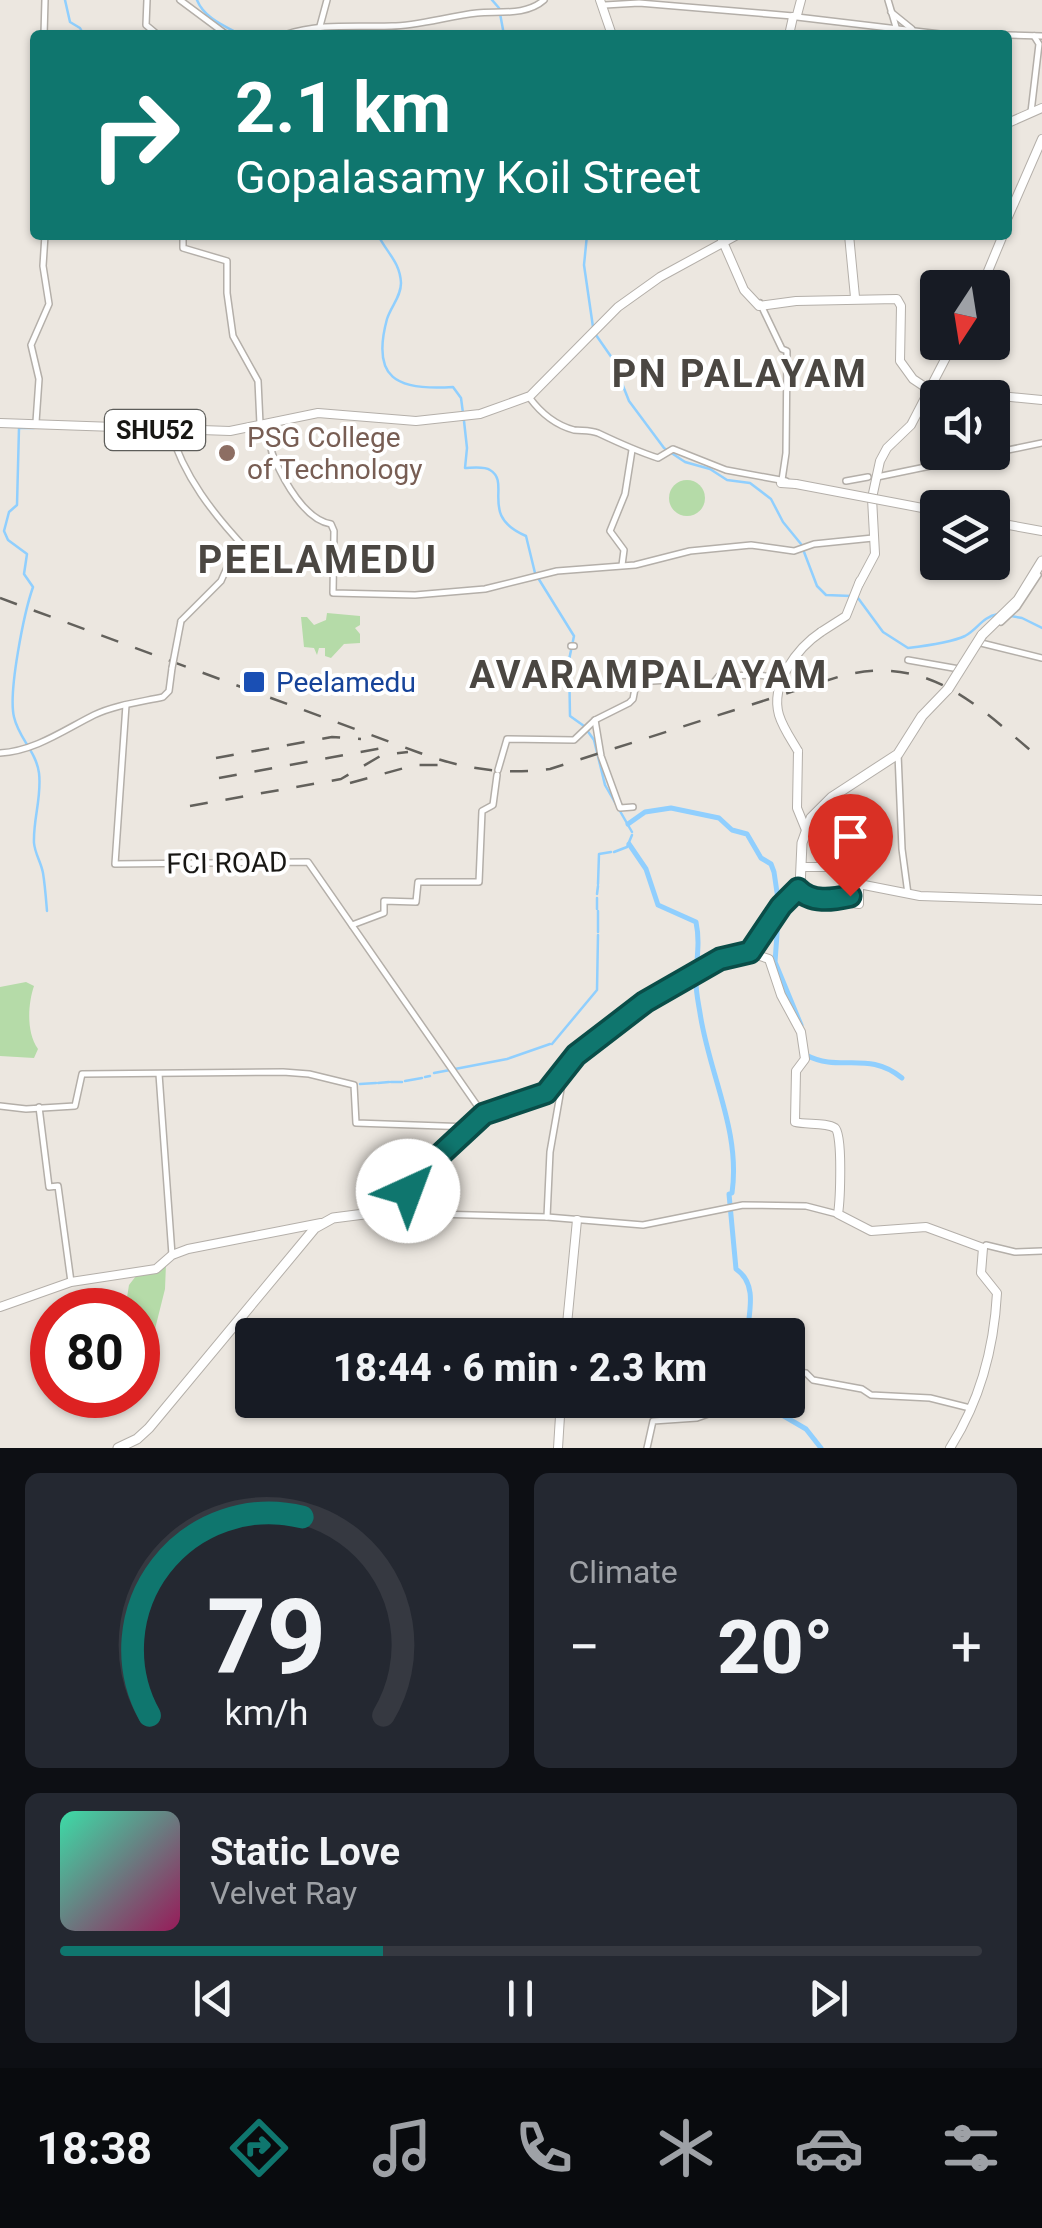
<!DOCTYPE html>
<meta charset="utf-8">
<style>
body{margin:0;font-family:Roboto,sans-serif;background:#242831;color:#f1f3f6;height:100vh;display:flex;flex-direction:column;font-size:38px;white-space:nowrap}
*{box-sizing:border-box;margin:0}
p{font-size:32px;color:#9ea1a6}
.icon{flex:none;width:55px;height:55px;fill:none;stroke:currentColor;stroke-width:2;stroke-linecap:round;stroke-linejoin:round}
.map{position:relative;height:1448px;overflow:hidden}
.panel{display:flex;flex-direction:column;gap:25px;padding:25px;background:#0d0f14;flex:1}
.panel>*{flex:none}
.hud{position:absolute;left:30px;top:30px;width:982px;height:210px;border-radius:10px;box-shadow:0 2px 8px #0004;background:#0f766e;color:#fff;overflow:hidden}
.needle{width:65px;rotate:192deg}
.controls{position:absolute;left:920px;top:270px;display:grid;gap:20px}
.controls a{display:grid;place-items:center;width:90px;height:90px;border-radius:10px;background:#171b24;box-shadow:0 2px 8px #0004;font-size:50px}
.speed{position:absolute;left:30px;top:1288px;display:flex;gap:20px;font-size:50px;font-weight:700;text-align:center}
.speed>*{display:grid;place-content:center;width:130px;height:130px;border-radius:50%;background:#171b24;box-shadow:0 2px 8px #0004;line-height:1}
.speed .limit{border:15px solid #d22;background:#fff;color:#111}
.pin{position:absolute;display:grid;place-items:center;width:85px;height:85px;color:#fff;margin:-102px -42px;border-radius:50% 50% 50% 0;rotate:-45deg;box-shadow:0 0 10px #0007}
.pin .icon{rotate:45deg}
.me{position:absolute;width:110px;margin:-55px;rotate:43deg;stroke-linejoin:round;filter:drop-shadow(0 0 8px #0008)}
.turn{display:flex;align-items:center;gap:35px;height:210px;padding:0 40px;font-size:45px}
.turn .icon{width:130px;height:130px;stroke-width:2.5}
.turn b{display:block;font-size:70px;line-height:85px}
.big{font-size:75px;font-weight:800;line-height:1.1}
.panel .tile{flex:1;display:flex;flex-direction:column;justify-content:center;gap:15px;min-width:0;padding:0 35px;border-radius:15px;background:#242831}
.panel .dial{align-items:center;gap:0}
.dial svg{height:260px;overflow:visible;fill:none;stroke:#363941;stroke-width:7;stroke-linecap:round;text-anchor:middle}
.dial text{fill:#f1f3f6;stroke:none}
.song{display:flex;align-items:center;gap:30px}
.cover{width:120px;height:120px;border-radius:15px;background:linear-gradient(135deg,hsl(160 70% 55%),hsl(330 70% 35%))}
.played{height:10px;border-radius:5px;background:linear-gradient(90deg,#0f766e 35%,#363941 35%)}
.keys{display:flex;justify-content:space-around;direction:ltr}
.heat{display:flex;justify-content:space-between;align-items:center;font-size:55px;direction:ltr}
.panel .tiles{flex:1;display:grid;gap:25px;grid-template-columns:1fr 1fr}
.tile:last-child{grid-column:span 2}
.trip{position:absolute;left:235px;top:1318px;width:570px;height:100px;border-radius:10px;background:#171b24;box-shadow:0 2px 8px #0004;font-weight:800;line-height:100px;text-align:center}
.tabs{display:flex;height:160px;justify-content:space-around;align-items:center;background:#090b0e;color:#9ea1a6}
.tabs .icon{width:70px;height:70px}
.tabs .selected{color:#0f766e}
.tabs b{font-size:45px;color:#f1f3f6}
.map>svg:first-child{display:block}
.green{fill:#b5dba8}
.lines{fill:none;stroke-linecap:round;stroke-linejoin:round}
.stream{stroke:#90cffe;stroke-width:2.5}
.canal{stroke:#90cffe;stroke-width:5}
.minor-casing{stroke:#b4afa9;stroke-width:8}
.major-casing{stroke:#b4afa9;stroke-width:10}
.highway-casing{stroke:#b4afa9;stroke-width:11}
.minor{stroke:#fff;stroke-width:5}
.major{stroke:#fff;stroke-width:8}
.highway{stroke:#fff;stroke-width:9}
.rail{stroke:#63615c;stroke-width:2.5;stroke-dasharray:18 18;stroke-linecap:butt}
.minor-bridge-casing{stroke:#b4afa9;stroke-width:8;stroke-linecap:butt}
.major-bridge-casing{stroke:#b4afa9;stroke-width:10;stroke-linecap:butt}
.highway-bridge-casing{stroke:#b4afa9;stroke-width:11;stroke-linecap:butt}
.minor-bridge{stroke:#fff;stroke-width:5}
.major-bridge{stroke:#fff;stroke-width:8}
.highway-bridge{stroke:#fff;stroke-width:9}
.route-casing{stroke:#0a4d48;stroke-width:25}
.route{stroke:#0f766e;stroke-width:18}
.education-dot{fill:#8d6e63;stroke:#fff;stroke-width:4}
.transit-dot{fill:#1a4fb4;stroke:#fff;stroke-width:4}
.labels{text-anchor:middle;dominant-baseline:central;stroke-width:8;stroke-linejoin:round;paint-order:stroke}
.shield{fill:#fff;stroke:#5d5d5a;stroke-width:2.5}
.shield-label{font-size:25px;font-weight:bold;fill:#181714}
.education-label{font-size:28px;fill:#785e54;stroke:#fff;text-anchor:start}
.transit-label{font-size:28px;fill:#164399;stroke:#fff;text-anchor:start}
.street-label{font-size:28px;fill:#181714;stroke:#fff}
.district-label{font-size:38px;font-weight:bold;letter-spacing:2.5px;fill:#4b4742;stroke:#fff}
</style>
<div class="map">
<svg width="1042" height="1448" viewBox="0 0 1042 1448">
<rect width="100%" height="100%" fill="#ece7e0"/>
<g class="green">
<circle cx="687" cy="498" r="18"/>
<path d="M327,613L360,616V625L355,628L360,634V643L344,644L331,658L325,656V648H319L317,655L314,648L304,647L301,617H307L314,625L326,620Z"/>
<path d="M26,982L34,986C28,1004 26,1032 38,1049L34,1058L0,1056V987Z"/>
<path d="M166,1264L165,1289L154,1333L138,1378V1310H125L129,1285L136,1276L158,1271Z"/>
</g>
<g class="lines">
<g class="stream">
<path d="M65,0L70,22L80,28L84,35"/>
<path d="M197,0C204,18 225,26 241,35"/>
<path d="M492,0L499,8L504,35"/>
<path d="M378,235C387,253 400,262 401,283C401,297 391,306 387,319C371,378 396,391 453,387L461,398L463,413"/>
<path d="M587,235L584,265L593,327"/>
<path d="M596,335L612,358L629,401L664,448L685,462L710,469L727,480L750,483L771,499L783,522L801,544L817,586L826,595L851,596"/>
<path d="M34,349L40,375"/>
<path d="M464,421L467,448L465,468C471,468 484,466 490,470C512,483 478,516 526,536L535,573L574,636L569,660L570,716L584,726L594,740L605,785L632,832"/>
<path d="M34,428H19L17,505L9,512L4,531L8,540L27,554L24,574L33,587C24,613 8,692 14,717C19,739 36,751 39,773C42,797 33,819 34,843C35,854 41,862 43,873C45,885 46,899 47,911"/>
<path d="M858,598L883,632L908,648C925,646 950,643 965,636C978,629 982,617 998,614"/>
<path d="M1011,616L1022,618L1042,628"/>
<path d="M614,852L627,847L632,835"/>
<path d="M598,884L599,854L611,852"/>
<path d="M597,894L598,886"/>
<path d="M597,898V909"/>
<path d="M598,911V932"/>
<path d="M552,1044L597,990L598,935"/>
<path d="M455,1069L507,1059L550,1044"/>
<path d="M434,1073L450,1070"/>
<path d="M425,1077L430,1076"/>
<path d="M405,1081L422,1078"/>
<path d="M391,1082H402"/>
<path d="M378,1083L389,1082"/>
<path d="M360,1084L376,1083"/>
</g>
<g class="canal">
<path d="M628,824L645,812L671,808L719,818L732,830L747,834L761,858L771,864L774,872L779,906L775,962L801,1025"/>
<path d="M629,844L646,869L658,905L696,922C700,941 697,956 696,975C695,988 698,1001 700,1013C709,1074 741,1131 732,1193L729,1194L736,1269C758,1284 749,1312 747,1335"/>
<path d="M806,1055C840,1073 868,1050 902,1078"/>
<path d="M765,1400L770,1408L806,1429L821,1448"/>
</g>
<defs>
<g id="minor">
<path d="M147,0L146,25L158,35"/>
<path d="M180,0L227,35"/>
<path d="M888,0L896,27"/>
<path d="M605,5L639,3L793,16"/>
<path d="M891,12L912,29"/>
<path d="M797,17L940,34L1000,35"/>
<path d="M320,26L327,0"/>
<path d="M44,35L45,0"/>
<path d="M284,35C320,23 354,27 392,26C416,26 450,16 477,13C499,11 526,16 544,0"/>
<path d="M1008,35L1042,36"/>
<path d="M1031,112L1039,44L1034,36"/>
<path d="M183,235V248L227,261V293L233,336L258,381L260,424"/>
<path d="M760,303L782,349L787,351L786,453L782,480"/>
<path d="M529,397C540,412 555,425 574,430C583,431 590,430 598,433C619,443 636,451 658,458L673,449L726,470L786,481"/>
<path d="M36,422L39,379L31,345L49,304L43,266L45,235"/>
<path d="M270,425C270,435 269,448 274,458C284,481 305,520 331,524L334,531L333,593L415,595L485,589L557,571L635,565L690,551L751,545L794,551L814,544L873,538"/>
<path d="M170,429C183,476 214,515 247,550L233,554L221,581L181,621"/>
<path d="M877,477L1042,443"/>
<path d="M846,481L868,477"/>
<path d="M622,565L624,550L610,531L625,494L632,450"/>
<path d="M1001,622L1017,607L1038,575"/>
<path d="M977,642L1042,658"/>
<path d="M571,646H574"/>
<path d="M908,660L959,669"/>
<path d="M637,682L669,680"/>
<path d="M126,705L115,864L308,862L483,1114"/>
<path d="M595,720L601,756L620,808L633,807"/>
<path d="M0,753C35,751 64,730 94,715C115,705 140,702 163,697L169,691L172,668"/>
<path d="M898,754L902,849L908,894"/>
<path d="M498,770L507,739L574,740L595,720L629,703L633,699L639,668L655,670L673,680L710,687L719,676L759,675L780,678L782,674"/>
<path d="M352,925L384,913V901L416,902L418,882H479L482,811L493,805L497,775"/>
<path d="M159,1074L172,1255"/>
<path d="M0,1106L26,1109L75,1106L82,1074L283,1072L309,1074L354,1085L356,1123L471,1127"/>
<path d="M39,1107L49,1187L58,1186L71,1282"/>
<path d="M372,1213L374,1217L434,1214L547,1217L643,1225L743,1205L806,1206L837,1214"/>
<path d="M547,1217L550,1152L564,1072"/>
<path d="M983,1248L986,1245L1015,1252L1042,1251"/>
<path d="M788,1371L806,1373L813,1380L862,1389L871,1395L930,1398L970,1408"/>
<path d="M647,1448L653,1421L697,1418L728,1407L729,1400"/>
</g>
<g id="major">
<path d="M600,0L612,35"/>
<path d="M797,15L801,0"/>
<path d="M789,35L793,17"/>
<path d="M1008,123L1042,108"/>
<path d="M1008,217L1042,139"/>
<path d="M720,235L744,290L759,306L796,301L897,299L901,306L900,361L913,379L928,389L1042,400"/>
<path d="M849,235L855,297"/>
<path d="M981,288L1003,235"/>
<path d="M0,423L230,431L318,413L416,421L480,414L530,396L618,307L660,277L737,235"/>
<path d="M781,483L796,484"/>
<path d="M992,522L1042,531"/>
<path d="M859,584L875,554L872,498L880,461L887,448L911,425L954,342"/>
<path d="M821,632L846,616L860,581"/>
<path d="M798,751L797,808L806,830"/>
<path d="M859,884L920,896L1042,900"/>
<path d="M798,889L806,897L859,904V884L853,872L836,867H804"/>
<path d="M748,952L769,959L781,995L801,1032L805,1059L796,1071L795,1122C806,1125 826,1122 835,1128C843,1134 840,1201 838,1214L871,1231L926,1227L983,1248L981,1273L997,1293C994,1349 980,1401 950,1448"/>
<path d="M0,1307L71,1282L156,1269L172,1255L188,1249L321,1223"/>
<path d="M566,1335L577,1220"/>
<path d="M558,1448L561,1400"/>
</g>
<g id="highway">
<path d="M982,635L1018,600L1042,561"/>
<path d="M118,1448L137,1439L149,1428L315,1228L333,1218L372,1213L386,1206L414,1186L429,1165L484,1114L546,1093L575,1055L645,1001L720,959L750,952L781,906L800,887L802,843L811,818L832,797L898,754L922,716L948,689"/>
</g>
</defs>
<use href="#minor" class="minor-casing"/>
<use href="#major" class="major-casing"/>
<use href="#highway" class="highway-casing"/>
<use href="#minor" class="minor"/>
<use href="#major" class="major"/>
<use href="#highway" class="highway"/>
<g class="rail">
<path d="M0,598L420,753C464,769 503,775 550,769L841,676C931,653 979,708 1042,760"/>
<path d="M216,758L332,737L361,739"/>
<path d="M219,778L383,748"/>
<path d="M350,783L415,765H438"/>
<path d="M190,806L341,779L382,755L408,752"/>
</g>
<defs>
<path id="minor-bridge" d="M172,668L181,621"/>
<g id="major-bridge">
<path d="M796,484L938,511"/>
<path d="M798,751C791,739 783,728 779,715C770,684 797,648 821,632"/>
</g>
<path id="highway-bridge" d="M948,689L982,635"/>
</defs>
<use href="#minor-bridge" class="minor-bridge-casing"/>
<use href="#major-bridge" class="major-bridge-casing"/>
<use href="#highway-bridge" class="highway-bridge-casing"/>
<use href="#minor-bridge" class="minor-bridge"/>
<use href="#major-bridge" class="major-bridge"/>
<use href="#highway-bridge" class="highway-bridge"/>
</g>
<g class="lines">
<defs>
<path id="route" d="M408,1191L429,1165L484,1114L546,1093L576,1055L645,1002L720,959L750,952L781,906L798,889C811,903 832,900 850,896"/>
</defs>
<use href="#route" class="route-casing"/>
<use href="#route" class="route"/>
</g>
<circle class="education-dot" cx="227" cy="453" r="10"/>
<rect class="transit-dot" x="242" y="670" width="24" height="24" rx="5"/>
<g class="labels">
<rect class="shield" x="105" y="410" width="100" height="40" rx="8"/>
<g class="shield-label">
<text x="155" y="430">SHU52</text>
</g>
<g class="education-label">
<text x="247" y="437">PSG College<tspan x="247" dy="32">of Technology</tspan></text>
</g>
<g class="transit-label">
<text x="276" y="682">Peelamedu</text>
</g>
<g class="street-label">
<text transform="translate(227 863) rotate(-1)">FCI ROAD</text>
</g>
<g class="district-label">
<text x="740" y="374">PN PALAYAM</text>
<text x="318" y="560">PEELAMEDU</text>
<text x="649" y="675">AVARAMPALAYAM</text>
</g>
</g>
</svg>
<div class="controls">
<a><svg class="needle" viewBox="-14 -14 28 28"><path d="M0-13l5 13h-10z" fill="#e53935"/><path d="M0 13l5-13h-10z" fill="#9ea1a6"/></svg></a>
<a><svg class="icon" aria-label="sound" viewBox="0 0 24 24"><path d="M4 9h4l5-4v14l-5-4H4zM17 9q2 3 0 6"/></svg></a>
<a><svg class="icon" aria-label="layers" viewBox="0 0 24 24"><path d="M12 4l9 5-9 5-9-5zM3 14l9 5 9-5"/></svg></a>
</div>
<div class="speed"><div class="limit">80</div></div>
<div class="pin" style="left:850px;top:896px;background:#d93025"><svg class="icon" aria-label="arrive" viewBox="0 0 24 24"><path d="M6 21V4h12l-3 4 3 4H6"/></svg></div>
<svg class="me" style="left:408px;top:1191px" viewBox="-20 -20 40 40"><circle r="19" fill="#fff"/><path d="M0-13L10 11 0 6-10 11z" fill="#0f766e"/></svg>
<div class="trip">18:44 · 6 min · 2.3 km</div>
<div class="hud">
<div class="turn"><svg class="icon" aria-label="right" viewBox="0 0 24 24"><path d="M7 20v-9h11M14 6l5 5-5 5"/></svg><div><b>2.1 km</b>Gopalasamy Koil Street</div></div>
</div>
</div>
<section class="panel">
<div class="tiles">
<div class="tile dial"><svg viewBox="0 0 100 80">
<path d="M14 69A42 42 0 1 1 86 69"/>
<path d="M14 69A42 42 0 0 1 61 8" stroke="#0f766e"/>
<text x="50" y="56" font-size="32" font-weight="700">79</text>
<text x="50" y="72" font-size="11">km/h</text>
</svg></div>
<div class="tile"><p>Climate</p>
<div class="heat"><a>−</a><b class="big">20°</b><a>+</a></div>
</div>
<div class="tile">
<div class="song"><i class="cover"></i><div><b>Static Love</b><p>Velvet Ray</p></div></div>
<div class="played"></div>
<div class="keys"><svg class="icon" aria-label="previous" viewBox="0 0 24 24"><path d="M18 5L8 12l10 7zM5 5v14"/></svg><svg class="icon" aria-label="pause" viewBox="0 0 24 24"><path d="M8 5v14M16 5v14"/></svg><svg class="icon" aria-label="next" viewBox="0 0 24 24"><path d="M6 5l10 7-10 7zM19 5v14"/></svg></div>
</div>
</div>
</section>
<nav class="tabs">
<b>18:38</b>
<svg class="icon selected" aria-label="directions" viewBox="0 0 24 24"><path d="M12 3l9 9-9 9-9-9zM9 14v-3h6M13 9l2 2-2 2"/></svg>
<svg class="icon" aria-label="music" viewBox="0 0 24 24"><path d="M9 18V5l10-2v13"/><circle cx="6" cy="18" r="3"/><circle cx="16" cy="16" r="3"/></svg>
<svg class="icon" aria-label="phone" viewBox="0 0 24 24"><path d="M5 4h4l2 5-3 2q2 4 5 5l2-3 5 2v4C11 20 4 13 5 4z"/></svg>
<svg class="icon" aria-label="climate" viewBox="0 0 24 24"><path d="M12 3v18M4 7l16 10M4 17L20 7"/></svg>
<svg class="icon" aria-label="car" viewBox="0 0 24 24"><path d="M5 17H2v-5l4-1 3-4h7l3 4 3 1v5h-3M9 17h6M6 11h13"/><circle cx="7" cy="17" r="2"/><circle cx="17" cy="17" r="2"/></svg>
<svg class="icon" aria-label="filters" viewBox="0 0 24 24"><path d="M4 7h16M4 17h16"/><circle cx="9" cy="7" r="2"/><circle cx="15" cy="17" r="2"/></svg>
</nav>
